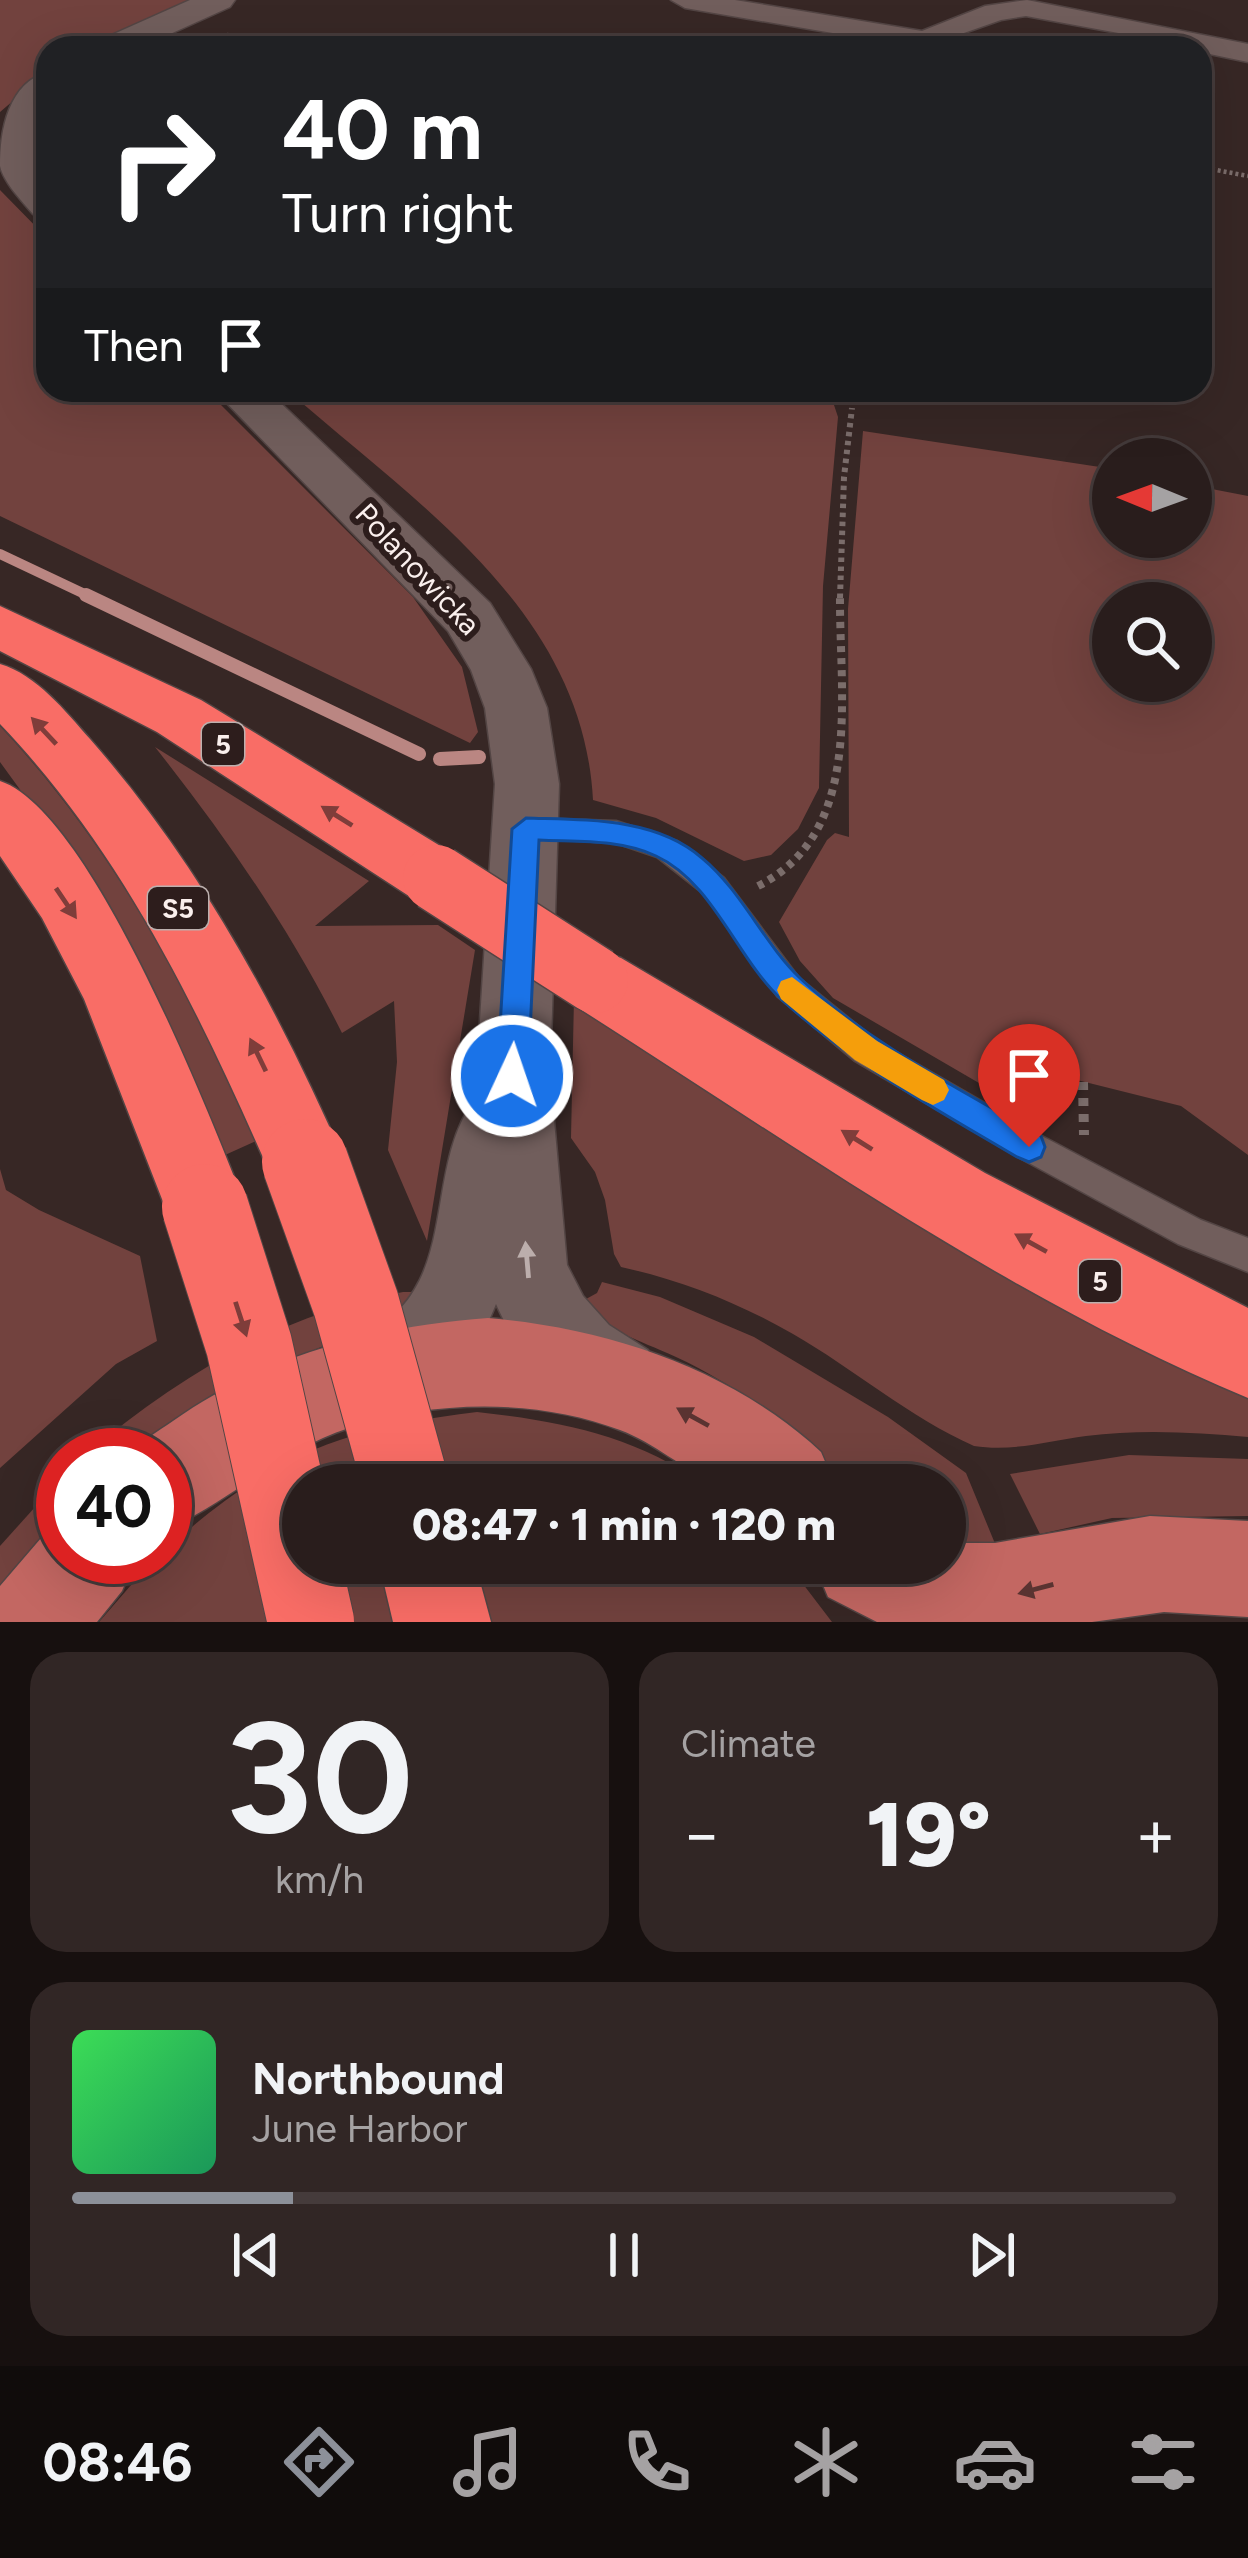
<!DOCTYPE html>
<meta charset="utf-8">
<style>
body{margin:0;font-family:Figtree,sans-serif;background:#312625;color:#f1f3f6;height:100vh;display:flex;flex-direction:column;font-size:45px;white-space:nowrap}
*{box-sizing:border-box;margin:0}
p{font-size:39px;color:#a5a2a3}
.icon{flex:none;width:66px;height:66px;fill:none;stroke:currentColor;stroke-width:2;stroke-linecap:round;stroke-linejoin:round}
.map{position:relative;height:1622px;overflow:hidden}
.sheet{display:flex;flex-direction:column;gap:30px;padding:30px;background:#17100f;flex:1}
.sheet>*{flex:none}
.hud{position:absolute;left:36px;top:36px;width:1176px;height:366px;border-radius:36px;box-shadow:0 12px 48px #0002,0 0 0 3px #453b3b;background:#202124;color:#fff;overflow:hidden}
.needle{width:78px;rotate:271deg}
.controls{position:absolute;left:1092px;top:438px;display:grid;gap:24px}
.controls a{display:grid;place-items:center;width:120px;height:120px;border-radius:50%;background:#291d1c;box-shadow:0 12px 48px #0002,0 0 0 3px #453b3b;font-size:60px}
.speed{position:absolute;left:36px;top:1428px;display:flex;gap:24px;font-size:60px;font-weight:700;text-align:center}
.speed>*{display:grid;place-content:center;width:156px;height:156px;border-radius:50%;background:#291d1c;box-shadow:0 12px 48px #0002,0 0 0 3px #453b3b;line-height:1}
.speed .limit{border:18px solid #d22;background:#fff;color:#111}
.pin{position:absolute;display:grid;place-items:center;width:102px;height:102px;color:#fff;margin:-123px -51px;border-radius:50% 50% 50% 0;rotate:-45deg;box-shadow:0 0 12px #0007}
.pin .icon{rotate:45deg}
.me{position:absolute;width:132px;margin:-66px;rotate:3deg;stroke-linejoin:round;filter:drop-shadow(0 0 9px #0008)}
.turn{display:flex;align-items:center;gap:42px;height:252px;padding:0 48px;font-size:54px}
.turn .icon{width:156px;height:156px;stroke-width:2.5}
.turn b{display:block;font-size:84px;line-height:102px}
.then{display:flex;align-items:center;height:114px;padding:0 48px;background:#0003;gap:24px;font-size:45px}
.big{font-size:90px;font-weight:800;line-height:1.1}
.sheet .card{flex:1;display:flex;flex-direction:column;justify-content:center;gap:18px;min-width:0;padding:0 42px;border-radius:36px;background:#312625}
.sheet .dial{align-items:center;gap:0}
.dial b{font-size:156px;line-height:1}
.song{display:flex;align-items:center;gap:36px}
.cover{width:144px;height:144px;border-radius:18px;background:linear-gradient(135deg,hsl(130 70% 55%),hsl(150 70% 35%))}
.played{height:12px;border-radius:6px;background:linear-gradient(90deg,#8c9099 20%,#453b3b 20%)}
.keys{display:flex;justify-content:space-around;direction:ltr}
.heat{display:flex;justify-content:space-between;align-items:center;font-size:66px;direction:ltr}
.sheet .tiles{flex:1;display:grid;gap:30px;grid-template-columns:1fr 1fr}
.card:last-child{grid-column:span 2}
.trip{position:absolute;left:282px;top:1464px;width:684px;height:120px;border-radius:60px;background:#291d1c;box-shadow:0 12px 48px #0002,0 0 0 3px #453b3b;font-weight:800;line-height:120px;text-align:center}
.dock{display:flex;height:192px;justify-content:space-around;align-items:center;background:#100c0b;color:#a5a2a3}
.dock .icon{width:84px;height:84px}
.dock .on{color:#8c9099}
.dock b{font-size:54px;color:#f1f3f6}
.map>svg:first-child{display:block}
.green{fill:#72423e;fill-rule:evenodd}
.lines{fill:none;stroke-linecap:round;stroke-linejoin:round}
.stream-far1{stroke:#ba8682;stroke-width:10}
.stream{stroke:#ba8682;stroke-width:14}
.lane-casing{stroke:#534544;stroke-width:3}
.street-casing{stroke:#534544;stroke-width:3}
.secondary-casing{stroke:#534544;stroke-width:3}
.primary-casing{stroke:#534544;stroke-width:3}
.highway-casing{stroke:#534544;stroke-width:3}
.path-far3{stroke:#7b6d6b;stroke-width:4.5;stroke-dasharray:3 3;stroke-linecap:butt}
.path-far2{stroke:#7b6d6b;stroke-width:6;stroke-dasharray:4.5 4.5;stroke-linecap:butt}
.path-far1{stroke:#7b6d6b;stroke-width:8;stroke-dasharray:6 6;stroke-linecap:butt}
.path{stroke:#7b6d6b;stroke-width:10;stroke-dasharray:8 8;stroke-linecap:butt}
.lane{fill:#715e5c;fill-rule:evenodd}
.street{fill:#715e5c;fill-rule:evenodd}
.secondary{fill:#715e5c;fill-rule:evenodd}
.primary{fill:#c36762;fill-rule:evenodd}
.highway{fill:#f96d66;fill-rule:evenodd}
.highway-bridge-far1-casing{stroke:#534544;stroke-width:69;stroke-linecap:butt}
.highway-bridge-casing{stroke:#534544;stroke-width:88;stroke-linecap:butt}
.highway-bridge-far1{stroke:#f96d66;stroke-width:66}
.highway-bridge{stroke:#f96d66;stroke-width:86}
.oneway{fill:#7f3d3a}
.oneway2{fill:#bcaeac}
.oneway3{fill:#5a3331}
.route{fill:#1a73e8;stroke:#114b97;stroke-width:3}
.slow{fill:#f59e0b}
.labels{text-anchor:middle;dominant-baseline:central;stroke-width:12;stroke-linejoin:round;paint-order:stroke}
.shield{fill:#2d1d1c;stroke:#bcb0ae;stroke-width:3}
.shield-label{font-size:27px;font-weight:bold;fill:#faefed}
.street-label{font-size:30px;fill:#faefed;stroke:#2d1d1c}
</style>
<div class="map">
<svg width="1248" height="1622" viewBox="0 0 1248 1622">
<rect width="100%" height="100%" fill="#372725"/>
<g class="green">
<path d="M0,0H200L94,48H48V71L0,112Z"/>
<path d="M0,190L48,239V390H206L413,597L462,667L478,732L470,743L0,516Z"/>
<path d="M287,390H829L838,417L823,586L819,788L798,829L771,855L744,861L656,818L593,800C583,611 417,504 287,390Z"/>
<path d="M863,431L1113,469V537H1191V485L1248,496V1155L1181,1106L1053,1074L1056,1102L1044,1121L833,998L800,961L779,922L827,840L835,833L849,837L848,609ZM1113,603H1191V681H1113Z"/>
<path d="M0,726C114,848 189,989 256,1141L225,1155L166,1016L114,919L0,762Z"/>
<path d="M155,747L369,881L315,926L438,925L475,950L427,1241L388,1150L397,1062L394,1001L342,1033C290,929 227,838 155,747Z"/>
<path d="M574,998L1248,1397V1437C1195,1432 1139,1429 1086,1436C1048,1441 1013,1452 974,1446C909,1417 854,1369 793,1334C739,1303 681,1280 621,1267L614,1254L605,1200L595,1172L571,1138Z"/>
<path d="M0,1169L6,1190L39,1210L140,1256L157,1341L116,1364L0,1468Z"/>
<path d="M602,1282L660,1297L754,1337L888,1417L966,1473L996,1546L945,1549V1485H850C799,1433 743,1388 676,1357C634,1338 615,1334 577,1304L597,1293Z"/>
<path d="M403,1292H424L408,1311L297,1357L134,1455H85C179,1376 280,1314 403,1292Z"/>
<path d="M477,1412C559,1421 635,1435 704,1485H303V1563H787L832,1622H99L151,1562L165,1557V1550C271,1456 337,1429 477,1412Z"/>
<path d="M1129,1455L1248,1459V1516L1112,1518L1040,1534L1010,1474Z"/>
<path d="M63,1476V1521L0,1597V1546Z"/>
</g>
<g class="lines">
<path class="stream-far1" d="M0,554L93,598"/>
<g class="stream">
<path d="M86,595L419,754"/>
<path d="M440,759L479,757"/>
</g>
<defs>
<path id="lane" d="M525,818L616,821L677,841L724,878L799,978L877,1041L1040,1135L1201,1220L1248,1238V1272L1178,1244L1018,1157L855,1061L777,996L704,894L657,857L616,843L515,837L511,829L515,821Z"/>
<path id="street" d="M671,0H735L922,31L985,6L1027,0L1248,44V62L1200,52V48L1026,16L1001,20L921,48L685,8Z"/>
<g id="secondary">
<path d="M190,0H235L230,7L139,48H92L98,41Z"/>
<path d="M48,72V104L35,128L34,143L48,180V217L33,214C22,201 4,183 0,166C0,129 9,82 48,72Z"/>
<path d="M214,390H267L490,603L531,669L547,708L559,784L550,1076L567,1265L583,1296L609,1325L648,1350L661,1381L648,1412L617,1425C545,1396 528,1372 496,1304C465,1378 460,1384 386,1414L355,1401L342,1370L355,1339C466,1293 419,1174 475,1099L495,784L485,708L471,670L448,631Z"/>
</g>
<g id="primary">
<path d="M488,1318C604,1328 720,1365 810,1442L821,1452L835,1485C810,1485 733,1491 716,1483C682,1469 655,1443 620,1430C536,1398 433,1400 349,1428C280,1450 230,1502 165,1530V1455H130C140,1441 159,1431 173,1421C266,1355 377,1326 488,1318Z"/>
<path d="M1150,1516L1248,1521V1617L1164,1612L1092,1622H877L828,1597L814,1563H945V1543H995Z"/>
<path d="M63,1519V1557H136L122,1591L97,1622H0V1586L54,1523Z"/>
</g>
<g id="highway">
<path d="M0,606L201,700L460,858L470,878L460,898L436,906L412,898L157,732L0,651Z"/>
<path d="M0,664C37,675 65,711 90,739C200,864 279,1011 345,1162L333,1189L305,1200L277,1189C203,1021 128,858 0,724Z"/>
<path d="M0,781C91,811 210,1115 246,1207L234,1235L205,1247L176,1235L84,999L42,918L0,856Z"/>
<path d="M595,949L621,958L985,1173L1248,1308V1398C1007,1298 789,1141 569,1002L559,980L569,958Z"/>
<path d="M379,1563H475L491,1622H393Z"/>
</g>
</defs>
<use href="#lane" class="lane-casing"/>
<use href="#street" class="street-casing"/>
<use href="#secondary" class="secondary-casing"/>
<use href="#primary" class="primary-casing"/>
<use href="#highway" class="highway-casing"/>
<g class="path-far3">
<path d="M227,35L296,48"/>
<path d="M1200,167L1248,176"/>
</g>
<path class="path-far2" d="M840,598L844,477L852,408"/>
<path class="path-far1" d="M758,886C865,832 839,695 840,595"/>
<path class="path" d="M1083,1082L1084,1135"/>
<use href="#lane" class="lane"/>
<use href="#street" class="street"/>
<use href="#secondary" class="secondary"/>
<use href="#primary" class="primary"/>
<use href="#highway" class="highway"/>
<defs>
<path id="highway-bridge-far1" d="M436,878L595,980"/>
<g id="highway-bridge">
<path d="M305,1162L356,1304L406,1485"/>
<path d="M205,1207L249,1345L311,1622"/>
</g>
</defs>
<use href="#highway-bridge-far1" class="highway-bridge-far1-casing"/>
<use href="#highway-bridge" class="highway-bridge-casing"/>
<use href="#highway-bridge-far1" class="highway-bridge-far1"/>
<use href="#highway-bridge" class="highway-bridge"/>
</g>
<defs><path id="oneway-solid" d="M-6-.8H1V-3.2L6.5 0L1 3.2V.8H-6Z" transform="scale(3)"/></defs>
<g class="oneway">
<use href="#oneway-solid" transform="translate(44 731) rotate(-133)"/>
<use href="#oneway-solid" transform="translate(337 816) rotate(-148)"/>
<use href="#oneway-solid" transform="translate(66 903) rotate(56)"/>
<use href="#oneway-solid" transform="translate(258 1055) rotate(-116)"/>
<use href="#oneway-solid" transform="translate(857 1140) rotate(-148)"/>
<use href="#oneway-solid" transform="translate(1031 1243) rotate(-151)"/>
<use href="#oneway-solid" transform="translate(241 1319) rotate(72)"/>
</g>
<use class="oneway2" href="#oneway-solid" transform="translate(527 1260) rotate(-95)"/>
<g class="oneway3">
<use href="#oneway-solid" transform="translate(693 1417) rotate(-151)"/>
<use href="#oneway-solid" transform="translate(1036 1589) rotate(165)"/>
</g>
<path class="route" d="M526,818C584,820 655,817 702,858C742,891 764,944 801,979C871,1045 958,1088 1041,1136L1045,1147L1041,1157L1029,1162L1017,1157C936,1109 853,1064 782,1000C737,959 713,882 656,856C619,839 578,842 539,840L528,1076L524,1086L512,1090L501,1086L497,1076L512,829Z"/>
<path class="slow" d="M792,977L877,1041L944,1080L949,1090L944,1100L933,1105L922,1100L855,1060L781,999L777,990L781,981Z"/>
<g class="labels">
<g class="shield">
<rect x="202" y="723" width="42" height="42" rx="9"/>
<rect x="148" y="887" width="60" height="42" rx="9"/>
<rect x="1079" y="1260" width="42" height="42" rx="9"/>
</g>
<g class="shield-label">
<text x="223" y="744">5</text>
<text x="178" y="908">S5</text>
<text x="1100" y="1281">5</text>
</g>
<g class="street-label">
<text transform="translate(418 569) rotate(47)">Polanowicka</text>
</g>
</g>
</svg>
<div class="controls">
<a><svg class="needle" viewBox="-14 -14 28 28"><path d="M0-13l5 13h-10z" fill="#e53935"/><path d="M0 13l5-13h-10z" fill="#a5a2a3"/></svg></a>
<a><svg class="icon" aria-label="search" viewBox="0 0 24 24"><circle cx="10" cy="10" r="6"/><path d="M15 15l6 6"/></svg></a>
</div>
<div class="speed"><div class="limit">40</div></div>
<div class="pin" style="left:1029px;top:1147px;background:#d93025"><svg class="icon" aria-label="arrive" viewBox="0 0 24 24"><path d="M6 21V4h12l-3 4 3 4H6"/></svg></div>
<svg class="me" style="left:512px;top:1076px" viewBox="-20 -20 40 40"><circle r="17" fill="#1a73e8" stroke="#fff" stroke-width="3"/><path d="M0-11L8 9 0 5-8 9z" fill="#fff"/></svg>
<div class="trip">08:47 · 1 min · 120 m</div>
<div class="hud">
<div class="turn"><svg class="icon" aria-label="right" viewBox="0 0 24 24"><path d="M7 20v-9h11M14 6l5 5-5 5"/></svg><div><b>40 m</b>Turn right</div></div>
<div class="then">Then<svg class="icon" aria-label="arrive" viewBox="0 0 24 24"><path d="M6 21V4h12l-3 4 3 4H6"/></svg></div>
</div>
</div>
<section class="sheet">
<div class="tiles">
<div class="card dial"><b>30</b><p>km/h</p></div>
<div class="card"><p>Climate</p>
<div class="heat"><a>−</a><b class="big">19°</b><a>+</a></div>
</div>
<div class="card">
<div class="song"><i class="cover"></i><div><b>Northbound</b><p>June Harbor</p></div></div>
<div class="played"></div>
<div class="keys"><svg class="icon" aria-label="previous" viewBox="0 0 24 24"><path d="M18 5L8 12l10 7zM5 5v14"/></svg><svg class="icon" aria-label="pause" viewBox="0 0 24 24"><path d="M8 5v14M16 5v14"/></svg><svg class="icon" aria-label="next" viewBox="0 0 24 24"><path d="M6 5l10 7-10 7zM19 5v14"/></svg></div>
</div>
</div>
</section>
<nav class="dock">
<b>08:46</b>
<svg class="icon on" aria-label="directions" viewBox="0 0 24 24"><path d="M12 3l9 9-9 9-9-9zM9 14v-3h6M13 9l2 2-2 2"/></svg>
<svg class="icon" aria-label="music" viewBox="0 0 24 24"><path d="M9 18V5l10-2v13"/><circle cx="6" cy="18" r="3"/><circle cx="16" cy="16" r="3"/></svg>
<svg class="icon" aria-label="phone" viewBox="0 0 24 24"><path d="M5 4h4l2 5-3 2q2 4 5 5l2-3 5 2v4C11 20 4 13 5 4z"/></svg>
<svg class="icon" aria-label="climate" viewBox="0 0 24 24"><path d="M12 3v18M4 7l16 10M4 17L20 7"/></svg>
<svg class="icon" aria-label="car" viewBox="0 0 24 24"><path d="M5 17H2v-5l4-1 3-4h7l3 4 3 1v5h-3M9 17h6M6 11h13"/><circle cx="7" cy="17" r="2"/><circle cx="17" cy="17" r="2"/></svg>
<svg class="icon" aria-label="filters" viewBox="0 0 24 24"><path d="M4 7h16M4 17h16"/><circle cx="9" cy="7" r="2"/><circle cx="15" cy="17" r="2"/></svg>
</nav>
